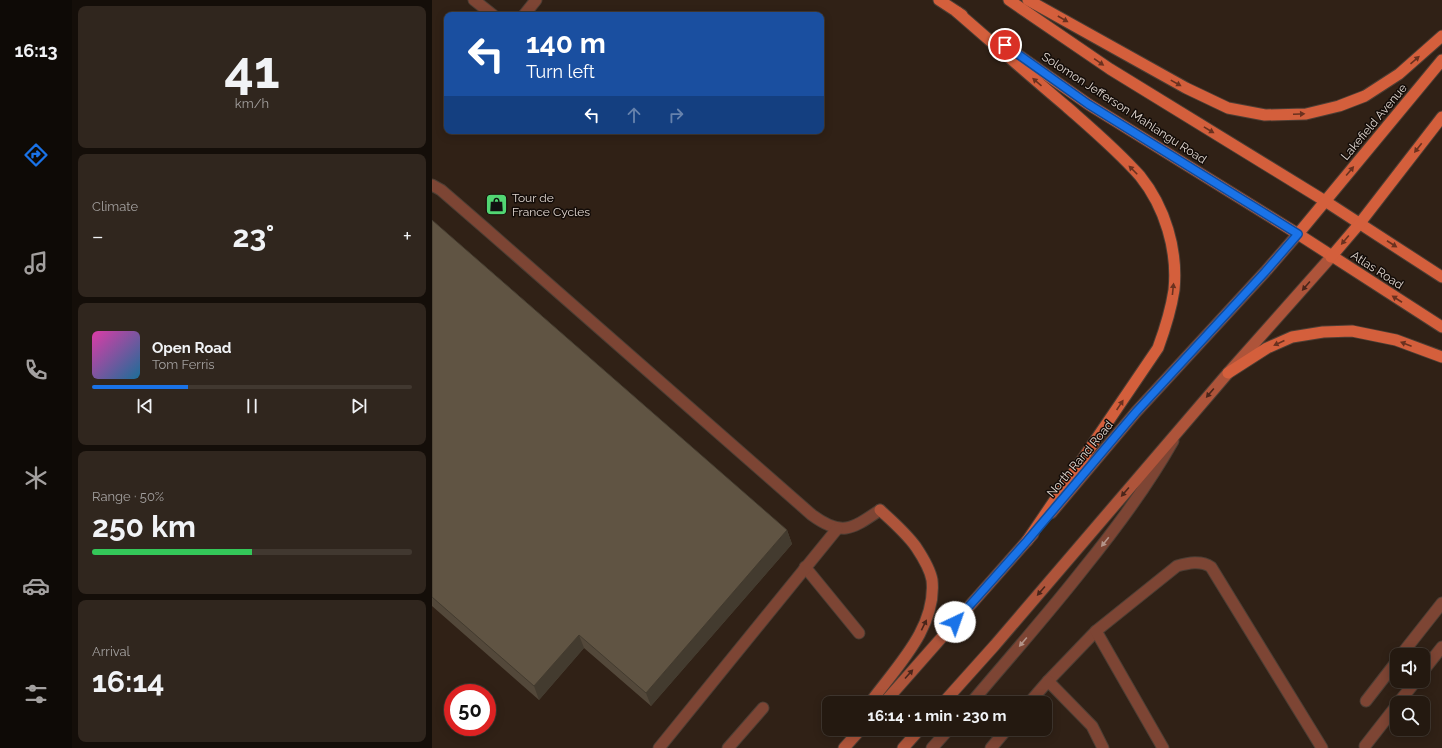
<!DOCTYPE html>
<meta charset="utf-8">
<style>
body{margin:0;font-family:Raleway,sans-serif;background:#30261e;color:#f1f3f6;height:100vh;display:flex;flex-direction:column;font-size:15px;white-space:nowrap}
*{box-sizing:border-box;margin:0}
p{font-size:13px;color:#a3a09f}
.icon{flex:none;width:22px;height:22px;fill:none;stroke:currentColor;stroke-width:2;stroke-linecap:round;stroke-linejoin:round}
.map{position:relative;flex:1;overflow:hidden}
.side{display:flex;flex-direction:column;gap:6px;padding:6px;background:#140e09;width:360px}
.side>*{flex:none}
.top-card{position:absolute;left:12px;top:12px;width:380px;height:122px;border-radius:8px;box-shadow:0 2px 10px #0003,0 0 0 1px #413830;background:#1a4fa0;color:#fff;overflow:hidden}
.fabs{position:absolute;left:958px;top:648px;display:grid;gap:8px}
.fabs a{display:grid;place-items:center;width:40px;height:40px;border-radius:8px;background:#241910;box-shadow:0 2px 10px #0003,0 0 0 1px #413830;font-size:20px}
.speed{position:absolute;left:12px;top:684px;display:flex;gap:8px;font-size:20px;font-weight:700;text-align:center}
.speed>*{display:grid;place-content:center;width:52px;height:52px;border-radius:50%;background:#241910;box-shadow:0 2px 10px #0003,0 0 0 1px #413830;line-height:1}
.speed .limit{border:6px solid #d22;background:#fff;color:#111}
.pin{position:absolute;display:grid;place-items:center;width:34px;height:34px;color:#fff;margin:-17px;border:2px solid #fff;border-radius:50%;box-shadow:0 1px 4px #0007}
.me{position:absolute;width:44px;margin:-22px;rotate:42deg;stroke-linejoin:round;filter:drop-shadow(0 0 3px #0008)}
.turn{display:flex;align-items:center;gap:14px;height:84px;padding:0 16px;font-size:18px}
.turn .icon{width:52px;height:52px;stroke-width:2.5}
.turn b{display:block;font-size:28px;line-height:34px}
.lanes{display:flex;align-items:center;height:38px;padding:0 16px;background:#0003;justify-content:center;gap:20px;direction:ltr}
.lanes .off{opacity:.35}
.big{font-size:30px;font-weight:700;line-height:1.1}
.side .card{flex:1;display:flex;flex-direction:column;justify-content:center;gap:6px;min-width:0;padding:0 14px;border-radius:8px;background:#30261e}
.side .dial{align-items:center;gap:0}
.dial b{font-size:52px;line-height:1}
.song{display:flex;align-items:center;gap:12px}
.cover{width:48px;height:48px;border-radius:6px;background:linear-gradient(135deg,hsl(320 70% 55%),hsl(200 70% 35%))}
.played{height:4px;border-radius:2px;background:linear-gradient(90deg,#1a73e8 30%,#413830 30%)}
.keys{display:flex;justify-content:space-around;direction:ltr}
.heat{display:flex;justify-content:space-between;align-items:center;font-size:22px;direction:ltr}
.charge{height:6px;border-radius:3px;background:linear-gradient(90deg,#34c759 50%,#413830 0)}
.trip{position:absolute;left:390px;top:696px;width:230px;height:40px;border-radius:8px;background:#241910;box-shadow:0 2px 10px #0003,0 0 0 1px #413830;font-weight:700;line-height:40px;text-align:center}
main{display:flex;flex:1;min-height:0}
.tabs{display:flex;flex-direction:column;width:72px;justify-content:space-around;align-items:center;background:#0e0a06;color:#a3a09f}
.tabs .icon{width:28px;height:28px}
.tabs .current{color:#1a73e8}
.tabs b{font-size:18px;color:#f1f3f6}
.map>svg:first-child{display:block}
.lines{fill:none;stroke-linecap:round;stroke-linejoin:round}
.service-casing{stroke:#4c3e34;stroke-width:13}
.secondary-casing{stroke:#4c3e34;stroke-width:13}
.primary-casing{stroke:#4c3e34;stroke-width:13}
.service{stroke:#7d4534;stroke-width:11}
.secondary{stroke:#ae543a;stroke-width:11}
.primary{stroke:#d45f3c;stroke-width:11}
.wall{fill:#53483a}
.shaded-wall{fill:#433b2f}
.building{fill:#605443;stroke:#433b2f}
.oneway{fill:#6a311f}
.oneway2{fill:#49251a}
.oneway3{fill:#b4958a}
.route-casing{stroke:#114b97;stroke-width:10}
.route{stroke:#1a73e8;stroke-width:7}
.labels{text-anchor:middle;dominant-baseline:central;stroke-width:3;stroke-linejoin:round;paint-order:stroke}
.street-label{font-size:12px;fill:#e1d7d0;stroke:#130c08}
.poi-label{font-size:12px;fill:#e1d7d0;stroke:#130c08;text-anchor:start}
</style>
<main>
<nav class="tabs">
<b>16:13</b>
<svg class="icon current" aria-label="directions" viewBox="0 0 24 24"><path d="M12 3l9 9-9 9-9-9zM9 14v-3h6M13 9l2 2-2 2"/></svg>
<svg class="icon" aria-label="music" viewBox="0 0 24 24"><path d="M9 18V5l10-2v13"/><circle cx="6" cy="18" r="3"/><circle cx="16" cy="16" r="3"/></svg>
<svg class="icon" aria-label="phone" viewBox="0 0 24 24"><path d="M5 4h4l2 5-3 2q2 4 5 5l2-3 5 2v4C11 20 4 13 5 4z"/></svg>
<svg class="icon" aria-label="climate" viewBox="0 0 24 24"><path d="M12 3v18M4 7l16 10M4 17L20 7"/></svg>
<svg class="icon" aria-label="car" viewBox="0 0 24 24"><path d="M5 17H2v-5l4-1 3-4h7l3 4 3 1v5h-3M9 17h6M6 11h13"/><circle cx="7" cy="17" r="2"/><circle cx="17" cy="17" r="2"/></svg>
<svg class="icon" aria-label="filters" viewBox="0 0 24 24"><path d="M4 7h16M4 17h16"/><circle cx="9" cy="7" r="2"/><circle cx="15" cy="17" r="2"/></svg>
</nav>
<section class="side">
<div class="card dial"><b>41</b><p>km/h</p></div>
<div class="card"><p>Climate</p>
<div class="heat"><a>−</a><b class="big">23°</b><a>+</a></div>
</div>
<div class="card">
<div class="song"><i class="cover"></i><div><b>Open Road</b><p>Tom Ferris</p></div></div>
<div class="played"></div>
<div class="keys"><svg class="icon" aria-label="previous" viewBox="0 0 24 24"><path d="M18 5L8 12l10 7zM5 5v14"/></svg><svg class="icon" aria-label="pause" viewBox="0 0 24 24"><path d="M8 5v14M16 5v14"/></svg><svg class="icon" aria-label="next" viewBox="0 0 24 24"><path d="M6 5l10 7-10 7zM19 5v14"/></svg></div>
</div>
<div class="card"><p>Range · 50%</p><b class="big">250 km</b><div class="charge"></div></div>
<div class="card"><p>Arrival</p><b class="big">16:14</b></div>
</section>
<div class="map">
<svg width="1010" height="748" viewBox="0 0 1010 748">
<rect width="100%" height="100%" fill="#302116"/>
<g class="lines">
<defs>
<g id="service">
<path d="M42,0L61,15"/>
<path d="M92,15L104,0"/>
<path d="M0,185L9,190L54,229L380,515C410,537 420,529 448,510"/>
<path d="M373,567L427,633"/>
<path d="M969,655L1010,603"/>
<path d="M991,671L1010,647"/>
<path d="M616,681L664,631"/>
<path d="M934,701L965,661"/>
<path d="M539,703C577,658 616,614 652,568C686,526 715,487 741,441"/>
<path d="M597,703L616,681L660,726L671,748"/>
<path d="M966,703L984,681"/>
<path d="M933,746L965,705"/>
<path d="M227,748L405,529"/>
<path d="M296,748L331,708"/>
<path d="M500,748L517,729"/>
<path d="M559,748L575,729"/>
<path d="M731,748L664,631L745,566C756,563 769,560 779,567L890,748"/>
</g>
<g id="secondary">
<path d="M619,513L704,412L833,272L866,234"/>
<path d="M438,703C464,667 505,628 500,580C498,569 490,556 484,547C474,533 461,522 448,510"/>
<path d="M452,703L601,534"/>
<path d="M511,703L563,645L796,373L899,257"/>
<path d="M412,748L429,729"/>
<path d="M471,748L488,729"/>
</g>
<g id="primary">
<path d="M507,0L530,15"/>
<path d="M577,0L678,69L893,201L1010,277"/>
<path d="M596,0L754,88L796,108L833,115L874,114L907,106L933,96L967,74L1010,36"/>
<path d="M525,12C562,44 598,76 635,107C660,129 686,151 708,176C733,207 746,250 742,290C739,310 733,329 726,348L595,541"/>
<path d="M572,45L656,104L866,234L1010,327"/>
<path d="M866,234L1010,60"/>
<path d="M899,257L928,223L1010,117"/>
<path d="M796,373L835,348L860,337L891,332L920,331L964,340L1010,357"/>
</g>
</defs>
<use href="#service" class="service-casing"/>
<use href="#secondary" class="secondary-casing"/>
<use href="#primary" class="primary-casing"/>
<use href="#service" class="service"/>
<use href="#secondary" class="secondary"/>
<use href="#primary" class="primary"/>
</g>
<path class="wall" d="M0,220L355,530L360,544L219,706L152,648L107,700L0,606Z"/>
<g class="shaded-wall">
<path d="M355,530L360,544L219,706L214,693Z"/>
<path d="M147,635L152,648L107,700L102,686Z"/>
</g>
<path class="building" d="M0,220L355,530L214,693L147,635L102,686L0,597Z"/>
<defs><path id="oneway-solid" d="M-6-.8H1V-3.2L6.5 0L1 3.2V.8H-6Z"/></defs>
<g class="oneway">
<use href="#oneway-solid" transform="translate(631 19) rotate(30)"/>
<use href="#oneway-solid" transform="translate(983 60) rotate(-41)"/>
<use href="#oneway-solid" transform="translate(667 62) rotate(35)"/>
<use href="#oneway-solid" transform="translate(605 82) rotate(-139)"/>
<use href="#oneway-solid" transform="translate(744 83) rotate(29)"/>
<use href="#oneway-solid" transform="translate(867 114) rotate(-2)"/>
<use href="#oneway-solid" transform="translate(777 130) rotate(31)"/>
<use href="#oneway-solid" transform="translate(986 148) rotate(128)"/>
<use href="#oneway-solid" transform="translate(701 170) rotate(-135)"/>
<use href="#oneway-solid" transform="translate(918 171) rotate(-50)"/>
<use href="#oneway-solid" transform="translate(913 240) rotate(130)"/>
<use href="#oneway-solid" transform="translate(960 244) rotate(33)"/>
<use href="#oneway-solid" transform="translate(741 289) rotate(-84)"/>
<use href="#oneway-solid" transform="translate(965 299) rotate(-147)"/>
<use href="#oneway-solid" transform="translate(847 343) rotate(155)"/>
<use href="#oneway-solid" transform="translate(974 344) rotate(-159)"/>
<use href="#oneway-solid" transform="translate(688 405) rotate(-56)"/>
</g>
<g class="oneway2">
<use href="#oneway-solid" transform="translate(874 286) rotate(131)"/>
<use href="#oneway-solid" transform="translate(778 393) rotate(130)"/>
<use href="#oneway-solid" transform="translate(693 492) rotate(131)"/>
<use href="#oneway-solid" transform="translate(609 591) rotate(131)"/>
<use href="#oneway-solid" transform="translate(492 625) rotate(-64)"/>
<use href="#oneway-solid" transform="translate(477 674) rotate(-48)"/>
</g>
<g class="oneway3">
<use href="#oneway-solid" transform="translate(673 542) rotate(129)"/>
<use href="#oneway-solid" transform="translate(591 642) rotate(130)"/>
</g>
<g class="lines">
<defs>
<path id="route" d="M523,622L595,541L704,412L833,272L866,234L656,104L573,45"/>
</defs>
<use href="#route" class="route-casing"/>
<use href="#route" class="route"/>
</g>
<defs>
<symbol id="shop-square" viewBox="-11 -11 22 22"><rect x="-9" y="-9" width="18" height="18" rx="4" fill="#52d673" stroke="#130c08"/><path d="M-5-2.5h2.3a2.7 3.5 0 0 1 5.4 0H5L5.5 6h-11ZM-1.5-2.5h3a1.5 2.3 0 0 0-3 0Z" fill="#111"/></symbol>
</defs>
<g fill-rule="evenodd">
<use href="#shop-square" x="52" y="192" width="25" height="25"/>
</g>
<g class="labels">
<g class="street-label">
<text transform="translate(692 108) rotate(33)">Solomon Jefferson Mahlangu Road</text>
<text transform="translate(942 122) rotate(-50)">Lakefield Avenue</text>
<text transform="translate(945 270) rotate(33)">Atlas Road</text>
<text transform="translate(648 459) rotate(-50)">North Rand Road</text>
</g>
<g class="poi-label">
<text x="80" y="198">Tour de<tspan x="80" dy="14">France Cycles</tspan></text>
</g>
</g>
</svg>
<div class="fabs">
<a><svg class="icon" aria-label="sound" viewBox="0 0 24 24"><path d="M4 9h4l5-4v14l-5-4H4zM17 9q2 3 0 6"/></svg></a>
<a><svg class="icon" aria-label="search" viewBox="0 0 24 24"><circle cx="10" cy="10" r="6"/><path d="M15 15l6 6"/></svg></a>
</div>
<div class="speed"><div class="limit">50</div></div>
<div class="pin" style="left:573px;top:45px;background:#d93025"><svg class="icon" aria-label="arrive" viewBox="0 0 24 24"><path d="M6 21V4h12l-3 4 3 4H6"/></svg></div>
<svg class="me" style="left:523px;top:622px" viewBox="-20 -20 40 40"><circle r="19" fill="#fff"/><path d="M0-13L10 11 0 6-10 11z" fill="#1a73e8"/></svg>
<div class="trip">16:14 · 1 min · 230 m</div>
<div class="top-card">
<div class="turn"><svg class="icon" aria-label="left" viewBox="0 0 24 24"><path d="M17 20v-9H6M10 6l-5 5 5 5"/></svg><div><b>140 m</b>Turn left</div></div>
<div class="lanes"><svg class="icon" aria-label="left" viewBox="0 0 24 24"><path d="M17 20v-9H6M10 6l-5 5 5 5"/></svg><svg class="icon off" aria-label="ahead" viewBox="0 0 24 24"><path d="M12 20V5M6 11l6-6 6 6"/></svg><svg class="icon off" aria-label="right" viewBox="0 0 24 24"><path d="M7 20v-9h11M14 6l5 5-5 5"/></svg></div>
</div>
</div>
</main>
